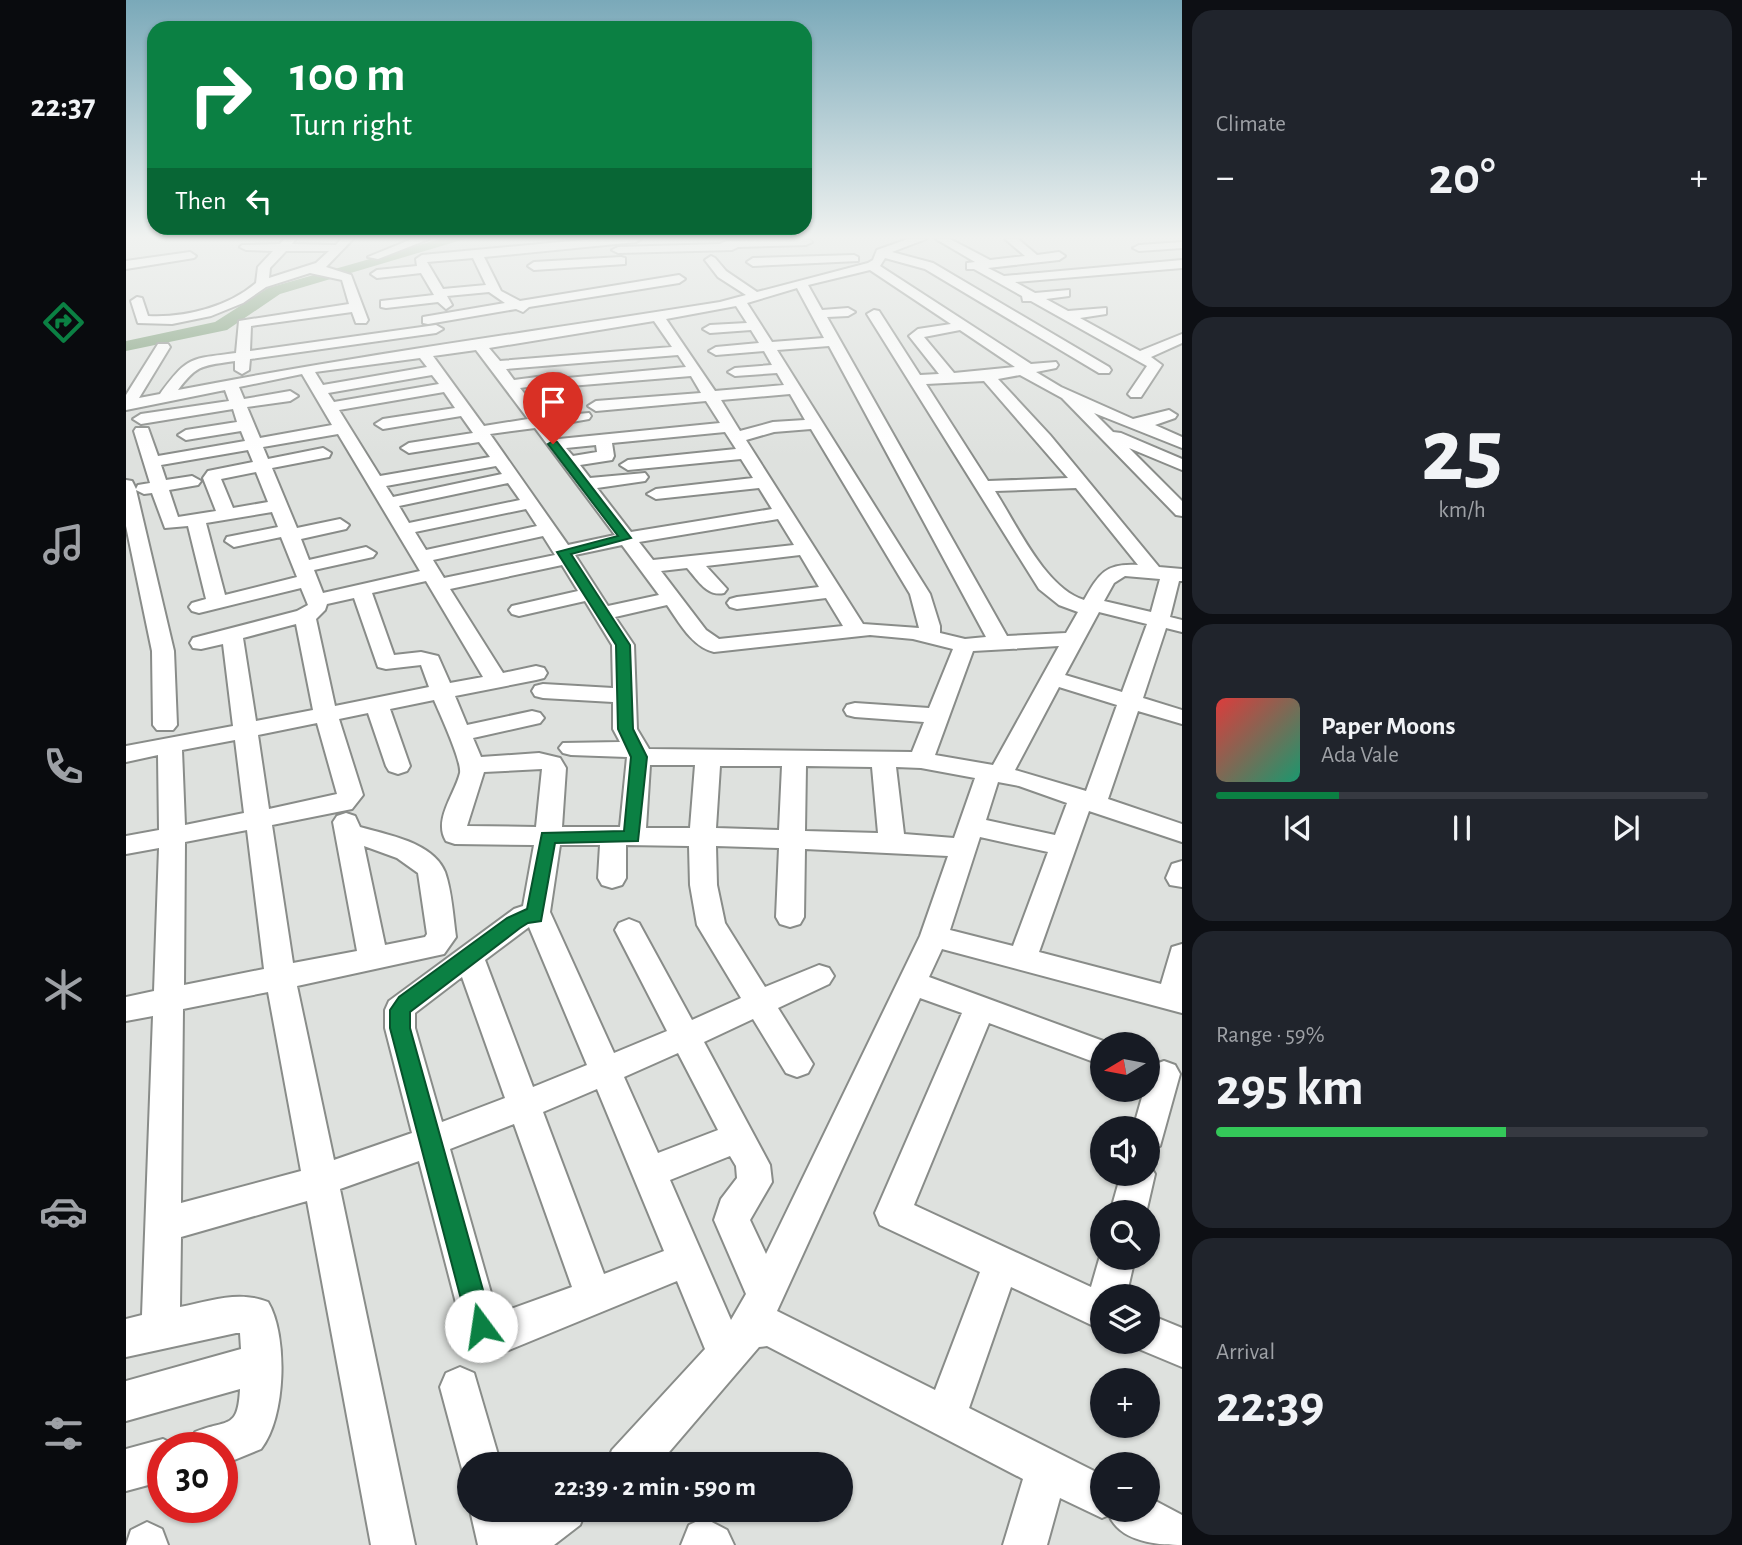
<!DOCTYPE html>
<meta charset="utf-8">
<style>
body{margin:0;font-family:"Alegreya Sans",sans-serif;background:#20242c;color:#f1f3f6;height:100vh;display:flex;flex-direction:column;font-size:26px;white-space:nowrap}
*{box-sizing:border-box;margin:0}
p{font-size:23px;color:#9ea1a6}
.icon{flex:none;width:38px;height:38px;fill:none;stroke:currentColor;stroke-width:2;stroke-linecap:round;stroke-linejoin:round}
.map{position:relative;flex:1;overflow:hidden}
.side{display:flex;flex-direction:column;gap:10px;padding:10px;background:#0d0f14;width:560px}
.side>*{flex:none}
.top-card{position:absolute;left:21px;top:21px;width:665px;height:214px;border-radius:21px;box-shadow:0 2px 5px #0004;background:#0b8043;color:#fff;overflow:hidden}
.needle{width:46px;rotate:260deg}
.controls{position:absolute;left:964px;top:1032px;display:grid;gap:14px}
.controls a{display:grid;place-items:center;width:70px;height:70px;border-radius:50%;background:#171b24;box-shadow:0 2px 5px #0004;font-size:35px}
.speed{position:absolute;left:21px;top:1432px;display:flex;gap:14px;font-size:35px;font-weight:700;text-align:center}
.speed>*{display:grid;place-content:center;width:91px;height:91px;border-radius:50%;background:#171b24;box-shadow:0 2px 5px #0004;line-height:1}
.speed .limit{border:10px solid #d22;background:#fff;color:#111}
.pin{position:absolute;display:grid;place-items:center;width:60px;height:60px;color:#fff;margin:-72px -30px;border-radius:50% 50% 50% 0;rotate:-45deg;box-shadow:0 0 7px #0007}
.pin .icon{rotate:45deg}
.me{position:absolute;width:77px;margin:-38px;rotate:346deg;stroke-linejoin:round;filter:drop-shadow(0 0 5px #0008)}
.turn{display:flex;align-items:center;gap:24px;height:147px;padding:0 28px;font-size:32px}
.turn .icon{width:91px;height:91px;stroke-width:2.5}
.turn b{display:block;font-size:49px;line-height:60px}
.then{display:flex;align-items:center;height:66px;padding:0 28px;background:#0003;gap:14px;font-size:26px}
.big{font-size:52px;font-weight:700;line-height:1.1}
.side .card{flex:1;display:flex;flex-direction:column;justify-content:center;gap:10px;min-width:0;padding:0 24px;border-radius:21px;background:#20242c}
.side .dial{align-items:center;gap:0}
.dial b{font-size:91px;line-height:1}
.song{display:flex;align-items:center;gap:21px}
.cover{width:84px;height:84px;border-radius:10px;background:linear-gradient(135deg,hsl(0 70% 55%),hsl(160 70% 35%))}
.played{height:7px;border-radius:4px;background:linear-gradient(90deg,#0b8043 25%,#363941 25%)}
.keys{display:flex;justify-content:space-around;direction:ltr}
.heat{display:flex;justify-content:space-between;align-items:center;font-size:38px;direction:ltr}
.charge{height:10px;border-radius:5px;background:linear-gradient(90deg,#34c759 59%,#363941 0)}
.trip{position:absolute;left:331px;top:1452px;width:396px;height:70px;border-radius:35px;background:#171b24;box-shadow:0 2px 5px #0004;font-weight:700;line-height:70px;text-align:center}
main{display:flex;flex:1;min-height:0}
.dock{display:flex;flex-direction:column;width:126px;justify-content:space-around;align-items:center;background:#090b0e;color:#9ea1a6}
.dock .icon{width:49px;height:49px}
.dock .on{color:#0b8043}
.dock b{font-size:32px;color:#f1f3f6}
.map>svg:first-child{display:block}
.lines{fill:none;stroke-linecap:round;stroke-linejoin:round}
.river{fill:#769872;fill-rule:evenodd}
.minor-casing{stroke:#898c89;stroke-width:4}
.minor{fill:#fff;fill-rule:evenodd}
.route{fill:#0b8043;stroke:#07532c;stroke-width:2}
</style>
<main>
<nav class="dock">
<b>22:37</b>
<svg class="icon on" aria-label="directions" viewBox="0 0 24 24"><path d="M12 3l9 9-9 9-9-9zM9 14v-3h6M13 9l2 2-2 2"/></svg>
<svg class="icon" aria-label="music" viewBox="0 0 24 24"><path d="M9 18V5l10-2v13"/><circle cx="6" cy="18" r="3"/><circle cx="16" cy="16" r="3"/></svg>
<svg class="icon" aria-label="phone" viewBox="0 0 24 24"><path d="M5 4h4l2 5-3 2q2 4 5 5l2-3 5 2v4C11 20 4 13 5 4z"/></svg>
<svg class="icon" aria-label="climate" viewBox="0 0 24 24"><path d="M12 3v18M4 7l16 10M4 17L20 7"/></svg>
<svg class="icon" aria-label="car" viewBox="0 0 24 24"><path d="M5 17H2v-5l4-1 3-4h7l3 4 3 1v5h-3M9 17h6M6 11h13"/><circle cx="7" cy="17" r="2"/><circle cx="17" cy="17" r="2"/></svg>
<svg class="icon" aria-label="filters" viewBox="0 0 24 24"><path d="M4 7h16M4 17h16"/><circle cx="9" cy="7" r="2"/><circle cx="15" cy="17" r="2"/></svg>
</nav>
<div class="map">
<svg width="1056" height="1545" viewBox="0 0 1056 1545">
<rect width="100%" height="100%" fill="#dee1de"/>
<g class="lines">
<path class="river" d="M314,239H339L154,294L101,330L0,351V341L89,322L142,288Z"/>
<defs>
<g id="minor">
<path d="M158,239H170L166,244L210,245L215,239H227L200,267L225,275L242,320L240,323H230L226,312L125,326L124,351L310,325L317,329L310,333L124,359L123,370L116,374L109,370V361C78,366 72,363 52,390C231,355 414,331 594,302L620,295L592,277L579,260L585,256L589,258L600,271L631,292L742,263L747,260L751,250L782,239H800L766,252L807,263L983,367L985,370L983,373H973L799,269L759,258L754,266L905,364L930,362L932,365L930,368L910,372L935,387L1007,419L1043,410L1051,415L1049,418L1029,425L1056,437V448L968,413L987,432L995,433L1056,459V470L1003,448L1056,501V516L1050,515L936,398L894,375L872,379L924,435L1033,567L1056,569V581H1053L1044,617L1056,620V632L1040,628L1017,698L1056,710V724L1012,711L982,799L1056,824V842L963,811L913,952L1035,984L1046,947L1056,944V1013L816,949L803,977L988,1045H976V1065L863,1023L788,1205L965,1287L976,1249V1258H1009L1000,1297H976V1330L885,1287L843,1408L976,1475V1510H1022V1497L1056,1515V1545C1031,1545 994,1542 983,1515L976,1518L934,1498L921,1545H877L897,1479L641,1346L633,1347L532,1465H480L486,1450L579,1349L551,1281L383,1350C357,1356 346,1351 336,1326L293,1161L214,1189L289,1545H245L181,1201L55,1237L54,1307C84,1301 113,1290 142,1302C162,1335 160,1418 135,1449L96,1465V1447H63L69,1432C102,1419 112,1430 114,1389L0,1421V1381L115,1349L114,1333H110L0,1357V1319L16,1315L27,1016L0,1021V997L28,991L33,848L0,854V836L33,830L32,755L0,762V746L107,726L97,644L75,649L67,648L64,643L67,638L171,611L182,605L175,588L73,613L66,611L63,607L66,603L80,599L62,526L39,528L26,493L18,494L10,490L48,651L51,725L47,730H31L27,725L26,651L0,526V480L6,481L10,489L12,485L24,483L8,431L10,428H22L32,456L119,441L115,431L60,440L52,435L60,430L111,422L107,409L15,424L7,419L15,414L103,401L99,390L0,410V395L32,344H42L44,347L13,398L34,394C62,356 64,359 110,353L113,321L223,304L216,280L184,273L140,287L117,303L85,316L46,324L12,323L5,301L11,297L16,298L22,316C59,318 102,307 130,283L132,267L147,251L120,250L114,247L116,245L154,244ZM160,251H203L190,263L143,278L144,268ZM744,270L825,324L792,329L783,336L813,374L794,375L753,311L748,310L741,314L913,589L933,605L952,612L940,633L881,636L701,317L722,316L729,312L722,308L696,310L682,285ZM671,288L698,338L646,342L621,303ZM610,306L621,323L584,325L577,329L584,333L625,330L633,343L590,347L583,351L590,355L638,351L646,365L609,368L602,372L609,376L651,373L658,385L589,391L540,319ZM528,321L546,347L374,361L363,348ZM834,330L889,367L828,373L798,337ZM703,346L860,637L839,639L814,633V626L804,594L651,350ZM350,350L402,419L358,426L307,356ZM552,355L560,367L441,378L434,374L388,380L380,369ZM294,358L301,367L197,385L189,372ZM176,374L206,425L134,438L121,407L164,401L172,396L164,391L118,399L113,387ZM306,375L313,384L208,402L202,393ZM565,376L575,393L470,401L462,406L470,411L580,401L594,423L433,439L423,426L463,419L465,416L463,413L417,417L408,406L443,400L446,397L443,394L402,398L394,388L437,382L444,386ZM858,381L942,478L862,481L800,384ZM318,392L329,408L257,419L249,424L257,429L335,416L347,433L283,443L275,448L283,453L353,442L364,457L254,476L213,410ZM664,394L679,420L647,422L614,431L595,400ZM409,428L489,535L442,545L364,434ZM685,429L784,594L793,628L737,624L620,440L648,432ZM599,432L610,449L502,460L494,465L502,470L615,459L627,478L530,489L521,494L530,499L633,488L646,509L505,532L471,488L519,481L522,477L519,473L464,478L454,465L486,460L488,456L486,443ZM212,434L294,571L197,593L188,570L247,557L250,553L240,547L183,560L175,539L220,529L223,525L214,519L171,528L146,468L203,457L205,453L197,448L142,459L137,447ZM470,445L471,452L447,456L440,448ZM122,450L127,462L82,471L77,478L90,511L52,517L43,490L72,485L75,481L66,476L40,480L35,465ZM370,466L376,474L267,497L260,486ZM130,472L142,502L107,508L95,479ZM382,483L394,500L283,523L273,506ZM950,488L1012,565C979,563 973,574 958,600C919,588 891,525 869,491ZM400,509L411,526L300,550L289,532ZM146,512L152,527L101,537L99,541L108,547L155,537L171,577L99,595L80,523ZM652,519L668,545L527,560L513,542ZM417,536L429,555L318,578L307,560ZM496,545L533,595L482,606L449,555ZM674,555L693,587L611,597L604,599L601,603L604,607L611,609L700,598L717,626L593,639L580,630L535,571L561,568C572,580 581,597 598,593L601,589L580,566ZM436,565L452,591L386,606L383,610L386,614L393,616L459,601L486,645L487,688L417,684L409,686L406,691L409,696L417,698L487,702V729L494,742L437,743L433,748L437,753L445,755L501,757L494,827H436L440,768L434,758L413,753L355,757L347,738L414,723L418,718L414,713L406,711L341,725L329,696L410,680L418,678L421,673L418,668L410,666L377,673L324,589ZM999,576L1034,579L1025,612L978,601L988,583ZM300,581L357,677L324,683L312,656L295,652L268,655L246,593ZM228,598L252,667L260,669L295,665L303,687L209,706L190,619L199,610L201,604ZM541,605C553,622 566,647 588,652L744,635L787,639L827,649L803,708L729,703L721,705L718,710L721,715L729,717L798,722L786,752L523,749L511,729L508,645L489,617ZM973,612L1021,624L996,692L939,675ZM170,624L187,710L130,721L117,638ZM933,646L867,765L809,755L847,651ZM933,687L991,705L960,791L889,770ZM308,700C314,714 336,761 334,773C329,794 307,820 320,841L329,844L408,845L397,906L388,909L263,1001L259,1010V1028L286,1133L208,1160L171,986L318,954L330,937C327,916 326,892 319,872C307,842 261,835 234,827L229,816L220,813L211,816L207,822L231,951L167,963L146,825L226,809L237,795L213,719L242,713L260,766L263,771L272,774L281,771L284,766L264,709ZM191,723L211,794L143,809L132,735ZM109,740L118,813L59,825L56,750ZM524,765H569L564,828H520ZM594,766H656L653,830L590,828ZM680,766L746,767L752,833L679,831ZM770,767L795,768L849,778L828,838L778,834ZM416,769L410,827L341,826L358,772ZM872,782L893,786L941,803L929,835L860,820ZM121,830L138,969L58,985L59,842ZM854,837L922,852L887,946L824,930ZM434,845H474L472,878L476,885L486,888L496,885L500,878V845L563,846L564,885L571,925L615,998L566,1020L513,923L503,919L493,923L489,930L541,1031L488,1053L424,912ZM238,846L271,858L292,873L301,934L299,937L259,945ZM590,846L653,848L650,917L654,924L664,927L674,924L678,917L679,849L822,856L794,936L640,1254L624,1220L646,1182L644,1165L578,1042L627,1019L660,1073L671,1077L682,1073L687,1064L652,1008L703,984L708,976L703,968L693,965L639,987L599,923L591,885ZM403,927L461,1065L407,1087L359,960ZM336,977L379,1098L316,1122L289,1028V1013ZM142,992L175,1171L55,1203L57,1009ZM794,998L836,1013L749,1213L754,1225L854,1272L809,1390L651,1311ZM552,1053L592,1130L532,1153L498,1077ZM471,1089L538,1251L478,1274L417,1112ZM388,1124L446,1287L371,1314L324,1149ZM604,1156L610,1166L611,1178L595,1199L588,1220L620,1294L605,1320L544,1180Z"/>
<path d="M286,239H303L252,259L242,257Z"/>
<path d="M468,239H515L510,242L358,257L375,291L394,301L553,275L559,279L553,283L403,307L397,312L390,309L302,324L297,323V317L379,303L363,292L321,296L326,305L320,309L312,302L260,308L255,307V301L308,295L295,273L251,278L245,274L251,270L291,266L290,259L296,255ZM347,258L360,285L317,289L301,262Z"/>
<path d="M810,239H824L864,260L899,256L879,239H892L911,255L933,252L939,256L933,260L862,268L878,276L1056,260V268L889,282L909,293L943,290V296L920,299L942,311L980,308V314L954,318L1014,351L1056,334V343L1025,357L1036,365L1015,397H1005L1002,394L1021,366L905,301H897L896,296L848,269H841V263L849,262Z"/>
<path d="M684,240L686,242L680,245L612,247L606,250L492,253L486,250L492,247L594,244L600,241Z"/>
<path d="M1056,242V248L1013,251L1007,248L1013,245Z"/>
<path d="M64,252L70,256L68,258L0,269V261Z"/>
<path d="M728,255L732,257V261L627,266L621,262L627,258Z"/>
<path d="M495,257L499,258V264L408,270L402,266L408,262Z"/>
<path d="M1056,861V887L1044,885L1040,878L1046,864Z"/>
<path d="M1038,1061L1049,1065L1054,1074L1034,1146L1022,1151V1129H1007L1018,1090H1022V1074L1027,1065Z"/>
<path d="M1022,1162L1029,1174L1020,1213H984L995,1174H1022Z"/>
<path d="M1022,1314L1056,1328V1367L1008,1347L1007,1342H1022Z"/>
<path d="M334,1367L348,1373L375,1465H343V1481L339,1480L314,1387L320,1373Z"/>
<path d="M37,1439L52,1447H37V1481L0,1491V1449Z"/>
<path d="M344,1510H386L389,1520L403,1510H460L454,1525L428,1545H352Z"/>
<path d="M578,1518L601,1530L608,1545H555L563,1525Z"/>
<path d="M21,1522L36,1529L42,1545H0L5,1530Z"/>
</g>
</defs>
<use href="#minor" class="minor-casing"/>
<use href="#minor" class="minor"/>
</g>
<linearGradient id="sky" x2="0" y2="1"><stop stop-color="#7aa9b9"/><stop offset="0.52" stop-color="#f0f2f0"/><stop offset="1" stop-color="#f0f2f0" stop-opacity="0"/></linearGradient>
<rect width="1056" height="456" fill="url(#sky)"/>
<path class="route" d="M427,441L431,442L505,538L445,554L504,645L507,729L521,757L512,841L429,843L415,921L402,923L394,928L284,1012V1028L367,1326L364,1335L355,1339L346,1335L342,1326L264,1028V1010L273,997L381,918L401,909L416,833L498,831L505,757L492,729L490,645L431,552L492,536L422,444Z"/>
</svg>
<div class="controls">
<a><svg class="needle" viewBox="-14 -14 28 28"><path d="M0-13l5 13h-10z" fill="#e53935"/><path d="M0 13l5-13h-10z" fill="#9ea1a6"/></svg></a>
<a><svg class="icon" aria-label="sound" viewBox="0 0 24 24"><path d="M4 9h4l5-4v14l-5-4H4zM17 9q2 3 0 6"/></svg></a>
<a><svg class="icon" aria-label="search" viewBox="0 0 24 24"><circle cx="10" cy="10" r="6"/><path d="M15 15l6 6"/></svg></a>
<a><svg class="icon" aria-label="layers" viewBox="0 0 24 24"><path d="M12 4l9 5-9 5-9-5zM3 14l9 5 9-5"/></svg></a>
<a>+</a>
<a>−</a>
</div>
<div class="speed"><div class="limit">30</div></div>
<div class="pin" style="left:427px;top:444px;background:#d93025"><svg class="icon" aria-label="arrive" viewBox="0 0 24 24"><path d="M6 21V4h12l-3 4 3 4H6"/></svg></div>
<svg class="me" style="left:355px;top:1326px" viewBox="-20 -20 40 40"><circle r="19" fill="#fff"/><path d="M0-13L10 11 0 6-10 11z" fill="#0b8043"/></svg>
<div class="trip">22:39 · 2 min · 590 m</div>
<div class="top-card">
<div class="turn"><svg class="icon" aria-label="right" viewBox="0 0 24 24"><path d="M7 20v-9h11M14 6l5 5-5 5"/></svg><div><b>100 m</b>Turn right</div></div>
<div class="then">Then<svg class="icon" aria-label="left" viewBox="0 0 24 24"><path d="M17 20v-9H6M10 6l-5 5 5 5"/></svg></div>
</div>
</div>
<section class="side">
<div class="card"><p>Climate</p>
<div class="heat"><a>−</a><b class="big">20°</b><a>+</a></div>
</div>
<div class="card dial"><b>25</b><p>km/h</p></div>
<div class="card">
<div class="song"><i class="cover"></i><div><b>Paper Moons</b><p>Ada Vale</p></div></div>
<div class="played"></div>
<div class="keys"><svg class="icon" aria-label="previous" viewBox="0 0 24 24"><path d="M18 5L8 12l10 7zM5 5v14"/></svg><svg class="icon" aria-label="pause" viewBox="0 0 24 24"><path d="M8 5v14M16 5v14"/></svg><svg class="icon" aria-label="next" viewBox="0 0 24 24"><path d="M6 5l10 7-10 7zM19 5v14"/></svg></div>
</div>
<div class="card"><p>Range · 59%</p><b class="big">295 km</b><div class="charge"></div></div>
<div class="card"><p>Arrival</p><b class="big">22:39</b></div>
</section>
</main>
